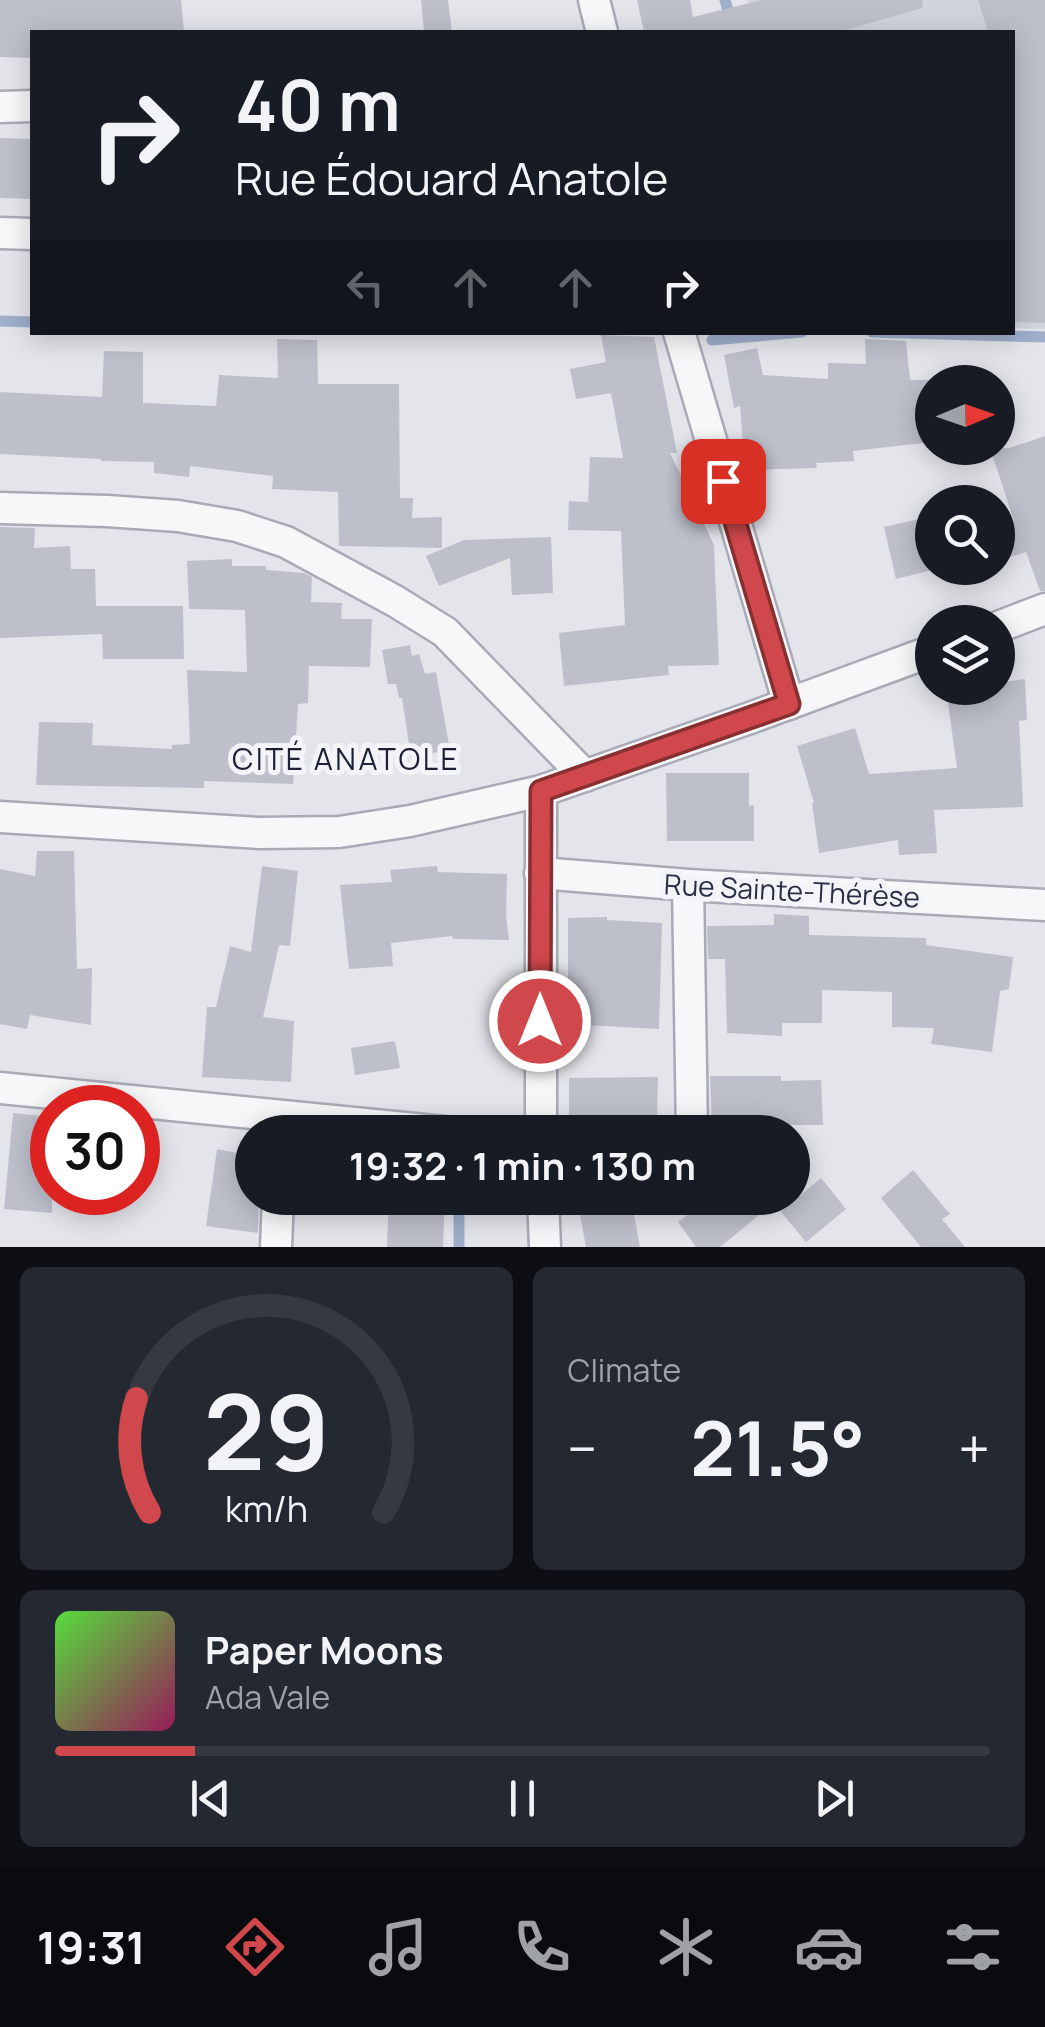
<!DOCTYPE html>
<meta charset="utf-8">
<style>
body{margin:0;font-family:Manrope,sans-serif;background:#242831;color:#f1f3f6;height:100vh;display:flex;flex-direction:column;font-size:38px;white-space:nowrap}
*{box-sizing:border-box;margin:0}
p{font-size:32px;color:#9ea1a6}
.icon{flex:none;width:55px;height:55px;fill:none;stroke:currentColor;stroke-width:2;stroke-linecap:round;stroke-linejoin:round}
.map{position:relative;height:1247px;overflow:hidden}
.side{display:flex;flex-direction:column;gap:20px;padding:20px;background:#0d0f14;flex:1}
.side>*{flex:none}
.banner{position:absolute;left:30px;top:30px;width:985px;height:305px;border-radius:0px;box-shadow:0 5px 25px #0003;background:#171b24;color:#f1f3f6;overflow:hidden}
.needle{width:65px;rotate:88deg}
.controls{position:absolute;left:915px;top:365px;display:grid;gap:20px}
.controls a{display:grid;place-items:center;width:100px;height:100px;border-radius:50%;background:#171b24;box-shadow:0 5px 25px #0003;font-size:50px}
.speed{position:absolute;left:30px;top:1085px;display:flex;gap:20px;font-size:50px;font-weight:700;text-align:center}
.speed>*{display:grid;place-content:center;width:130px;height:130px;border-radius:50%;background:#171b24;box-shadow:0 5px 25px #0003;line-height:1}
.speed .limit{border:15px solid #d22;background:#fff;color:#111}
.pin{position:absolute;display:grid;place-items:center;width:85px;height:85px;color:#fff;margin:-42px;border-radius:20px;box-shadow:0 5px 15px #0006}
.me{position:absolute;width:110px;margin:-55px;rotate:0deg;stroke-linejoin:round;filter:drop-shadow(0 0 8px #0008)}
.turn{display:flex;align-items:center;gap:35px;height:210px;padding:0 40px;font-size:45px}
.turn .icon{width:130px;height:130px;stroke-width:2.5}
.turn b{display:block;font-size:70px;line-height:85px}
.lanes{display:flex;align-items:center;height:95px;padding:0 40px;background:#0003;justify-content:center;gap:50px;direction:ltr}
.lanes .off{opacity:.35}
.big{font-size:75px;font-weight:700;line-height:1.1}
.side .tile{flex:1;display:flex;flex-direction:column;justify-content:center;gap:15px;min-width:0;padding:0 35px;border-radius:15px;background:#242831}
.side .dial{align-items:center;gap:0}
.dial svg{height:260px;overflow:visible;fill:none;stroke:#363941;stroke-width:7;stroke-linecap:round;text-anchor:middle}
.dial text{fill:#f1f3f6;stroke:none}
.song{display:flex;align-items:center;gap:30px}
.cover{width:120px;height:120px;border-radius:15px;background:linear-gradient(135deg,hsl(110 70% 55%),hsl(330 70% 35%))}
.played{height:10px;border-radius:5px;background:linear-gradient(90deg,#d0484b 15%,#363941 15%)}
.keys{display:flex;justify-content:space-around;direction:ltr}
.heat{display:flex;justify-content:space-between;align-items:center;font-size:55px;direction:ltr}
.side .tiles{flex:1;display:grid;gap:20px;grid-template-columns:1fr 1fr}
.tile:last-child{grid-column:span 2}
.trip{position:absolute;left:235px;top:1115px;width:575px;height:100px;border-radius:50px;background:#171b24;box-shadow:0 5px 25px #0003;font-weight:700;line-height:100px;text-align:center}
.dock{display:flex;height:160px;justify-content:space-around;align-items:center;background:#090b0e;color:#9ea1a6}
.dock .icon{width:70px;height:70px}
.dock .on{color:#d0484b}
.dock b{font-size:45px;color:#f1f3f6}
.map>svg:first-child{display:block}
.built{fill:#d1d4dd}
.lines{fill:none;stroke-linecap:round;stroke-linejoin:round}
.stream{stroke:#9eaecb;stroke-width:11}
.building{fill:#bdc0cb}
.street-casing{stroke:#a8abb6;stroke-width:35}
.street{stroke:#f6f7f9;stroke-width:30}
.route-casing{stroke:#872f31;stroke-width:25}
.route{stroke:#d0484b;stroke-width:18}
.labels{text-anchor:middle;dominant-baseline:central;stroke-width:10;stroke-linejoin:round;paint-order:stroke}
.street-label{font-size:28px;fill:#2a3044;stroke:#f3f4f8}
.neighbourhood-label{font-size:30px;letter-spacing:2.5px;fill:#1c2135;stroke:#f3f4f8}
</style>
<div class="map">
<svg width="1045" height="1247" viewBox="0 0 1045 1247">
<rect width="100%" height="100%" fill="#e3e5eb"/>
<path class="built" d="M748,0H1045V329L1013,328L1012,32H757Z"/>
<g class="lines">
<g class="stream">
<path d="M725,0L734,32"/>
<path d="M0,321L32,322"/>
<path d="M872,332L1045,337"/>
<path d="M712,340L802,332"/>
<path d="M459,1247V1198"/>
</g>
</g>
<g class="building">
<path d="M0,0H181L184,32H32V58L0,57Z"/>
<path d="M421,0H448L452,32H424Z"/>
<path d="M637,0H690L693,17L762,0H922L923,8L838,32H644Z"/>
<path d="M978,0H1045V323L1012,322V32H988Z"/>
<path d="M0,138L32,139V199L0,198Z"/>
<path d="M601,335L654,337L677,453H670L714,545L719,665L668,666L669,675L564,686L559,633L625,625L621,531L568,530L569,501L588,502L590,457L623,458L611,393L576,399L570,369L606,362Z"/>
<path d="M277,339L317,340L318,384H399L400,498H413L412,518L442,517V548L339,546L338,492L272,489L273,476L190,466L189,477L154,473V462L101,461V459L0,454V392L102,397L104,351L143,352V403L216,406L219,375L278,378Z"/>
<path d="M865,339L906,341L910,380H932V442L853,451L854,461L816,463L817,468L745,470L740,406L734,408L724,355L757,348L763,375L828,379V363L866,364Z"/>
<path d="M1045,436V591H1040L1026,552L998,561V527L1014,521L990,448H1009Z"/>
<path d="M932,516V570L896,579L884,527Z"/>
<path d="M0,527L35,528L34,548L70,546L71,569H95L96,606H183L184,659H103L102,634L0,638Z"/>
<path d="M551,537L553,593L512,595L510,558L439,586L426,556L464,540Z"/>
<path d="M232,559V566H266V570L304,573L312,577L311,602L342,603L341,619H372L370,667L309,666L308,703L298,704L293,784L204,781V788L36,785L39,722L93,723L92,745L172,749V745L190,744L187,670L247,672L245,610L189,609L187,561Z"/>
<path d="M410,645L412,656L419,654L425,674L436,672L450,750L411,757L402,698H399L396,684H388L382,650Z"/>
<path d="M1025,679L1027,720L1019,721L1023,807L934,810L937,853L899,855L898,840L819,853L812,803H814L797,746L855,728L869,774L957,768L948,703L982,698L981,691L998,688V683Z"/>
<path d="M666,773H749V806L754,805V841H667Z"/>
<path d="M37,851H74L77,969L92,968L91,1025L30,1015L27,1029L0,1024V869L35,876Z"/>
<path d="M262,866L298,871L290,946L279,945L263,1017L294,1021L291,1082L202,1077L207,1007H216L230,946L251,952Z"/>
<path d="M437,866L438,872L507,874L506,915L509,940L453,939L452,936L391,943L393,966L349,969L340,885L392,882L390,870Z"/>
<path d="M774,914L809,916V935L926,938V945L1013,957L1009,989L1000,991L992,1052L931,1044L934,1028L892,1027V992L822,990V1023H782V1036L727,1033L725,959H708L707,926L774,925Z"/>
<path d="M607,917V920L662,923L659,1029L568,1024V918Z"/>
<path d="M395,1041L400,1068L355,1075L351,1048Z"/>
<path d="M710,1076H781V1081L821,1080L823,1125H712Z"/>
<path d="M658,1077L657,1118H615V1127H603L604,1132H569V1078Z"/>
<path d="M13,1113L52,1117V1213L4,1209Z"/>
<path d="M217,1149L252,1156V1198H259L258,1233L206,1226Z"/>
<path d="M913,1170L950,1214L942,1219L965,1247H921L881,1198Z"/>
<path d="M821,1178L846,1209L806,1242L781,1212Z"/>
<path d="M389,1198H445L443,1247H387Z"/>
<path d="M615,1198H631L640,1247H586L578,1204Z"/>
<path d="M711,1198H744L758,1216L720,1247H696L678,1222Z"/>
</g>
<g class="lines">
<defs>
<g id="street">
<path d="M594,0L602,32"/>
<path d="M0,107L32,106"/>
<path d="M0,233L32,234"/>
<path d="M679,332L789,704"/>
<path d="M0,508L107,511L178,516L237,526L286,542L395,601L445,632L585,776"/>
<path d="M998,627L1045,609"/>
<path d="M0,817L259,833L339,832L410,821L541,791L750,718L932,651"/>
<path d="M540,873L688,885L1045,905"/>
<path d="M688,885L692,1132"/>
<path d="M0,1088L445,1132"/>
<path d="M541,1132V791"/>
<path d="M543,1198L545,1247"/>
<path d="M276,1247L278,1198"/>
</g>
</defs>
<use href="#street" class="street-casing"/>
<use href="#street" class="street"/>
</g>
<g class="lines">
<defs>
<path id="route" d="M540,1021L541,791L789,704L723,481"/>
</defs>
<use href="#route" class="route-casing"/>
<use href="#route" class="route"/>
</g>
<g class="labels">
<g class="street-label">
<text transform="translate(792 890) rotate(3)">Rue Sainte-Thérèse</text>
</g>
<g class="neighbourhood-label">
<text x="346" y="758">CITÉ ANATOLE</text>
</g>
</g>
</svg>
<div class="controls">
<a><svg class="needle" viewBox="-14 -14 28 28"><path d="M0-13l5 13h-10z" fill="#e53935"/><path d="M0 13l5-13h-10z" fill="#9ea1a6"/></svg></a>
<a><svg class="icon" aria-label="search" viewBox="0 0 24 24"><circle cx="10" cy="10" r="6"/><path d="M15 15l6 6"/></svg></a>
<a><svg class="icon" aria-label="layers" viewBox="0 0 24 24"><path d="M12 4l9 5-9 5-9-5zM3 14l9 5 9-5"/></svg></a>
</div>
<div class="speed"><div class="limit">30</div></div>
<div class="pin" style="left:723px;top:481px;background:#d93025"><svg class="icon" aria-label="arrive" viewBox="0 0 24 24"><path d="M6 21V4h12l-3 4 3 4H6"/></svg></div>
<svg class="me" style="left:540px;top:1021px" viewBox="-20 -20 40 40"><circle r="17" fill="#d0484b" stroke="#fff" stroke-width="3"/><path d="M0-11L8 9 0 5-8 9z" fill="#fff"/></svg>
<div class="trip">19:32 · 1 min · 130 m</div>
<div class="banner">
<div class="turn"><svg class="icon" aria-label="right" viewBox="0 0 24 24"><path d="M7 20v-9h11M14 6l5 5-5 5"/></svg><div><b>40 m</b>Rue Édouard Anatole</div></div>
<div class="lanes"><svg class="icon off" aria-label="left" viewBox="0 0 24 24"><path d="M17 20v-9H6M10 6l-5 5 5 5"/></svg><svg class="icon off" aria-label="ahead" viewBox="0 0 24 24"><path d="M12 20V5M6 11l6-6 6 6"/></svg><svg class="icon off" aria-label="ahead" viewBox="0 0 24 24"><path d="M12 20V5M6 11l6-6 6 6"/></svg><svg class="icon" aria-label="right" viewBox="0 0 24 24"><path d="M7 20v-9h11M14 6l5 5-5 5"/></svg></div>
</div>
</div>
<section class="side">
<div class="tiles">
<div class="tile dial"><svg viewBox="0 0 100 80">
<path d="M14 69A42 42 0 1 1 86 69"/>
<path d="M14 69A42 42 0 0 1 10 34" stroke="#d0484b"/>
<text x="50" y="56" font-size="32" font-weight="700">29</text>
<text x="50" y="72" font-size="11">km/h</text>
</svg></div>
<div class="tile"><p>Climate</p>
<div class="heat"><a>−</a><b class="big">21.5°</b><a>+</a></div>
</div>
<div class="tile">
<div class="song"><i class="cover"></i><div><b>Paper Moons</b><p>Ada Vale</p></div></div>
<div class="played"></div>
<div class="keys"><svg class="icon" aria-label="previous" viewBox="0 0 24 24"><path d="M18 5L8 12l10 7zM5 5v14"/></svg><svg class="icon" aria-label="pause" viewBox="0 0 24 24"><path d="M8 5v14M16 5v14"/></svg><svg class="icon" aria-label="next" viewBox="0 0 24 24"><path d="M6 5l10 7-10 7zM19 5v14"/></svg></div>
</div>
</div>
</section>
<nav class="dock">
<b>19:31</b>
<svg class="icon on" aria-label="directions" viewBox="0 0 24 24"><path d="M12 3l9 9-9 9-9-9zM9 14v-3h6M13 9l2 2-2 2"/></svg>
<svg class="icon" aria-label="music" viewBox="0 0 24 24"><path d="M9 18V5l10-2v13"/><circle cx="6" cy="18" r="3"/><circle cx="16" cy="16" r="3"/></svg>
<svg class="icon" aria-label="phone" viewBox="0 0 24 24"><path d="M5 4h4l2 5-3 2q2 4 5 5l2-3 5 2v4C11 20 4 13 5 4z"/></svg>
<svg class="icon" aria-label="climate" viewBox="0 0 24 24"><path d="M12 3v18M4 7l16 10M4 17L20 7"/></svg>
<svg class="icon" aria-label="car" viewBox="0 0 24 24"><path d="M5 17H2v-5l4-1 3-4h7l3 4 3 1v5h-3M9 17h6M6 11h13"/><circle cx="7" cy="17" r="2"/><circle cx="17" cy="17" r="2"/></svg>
<svg class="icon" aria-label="filters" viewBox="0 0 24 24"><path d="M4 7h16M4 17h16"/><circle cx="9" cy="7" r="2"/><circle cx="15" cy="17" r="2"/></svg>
</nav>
